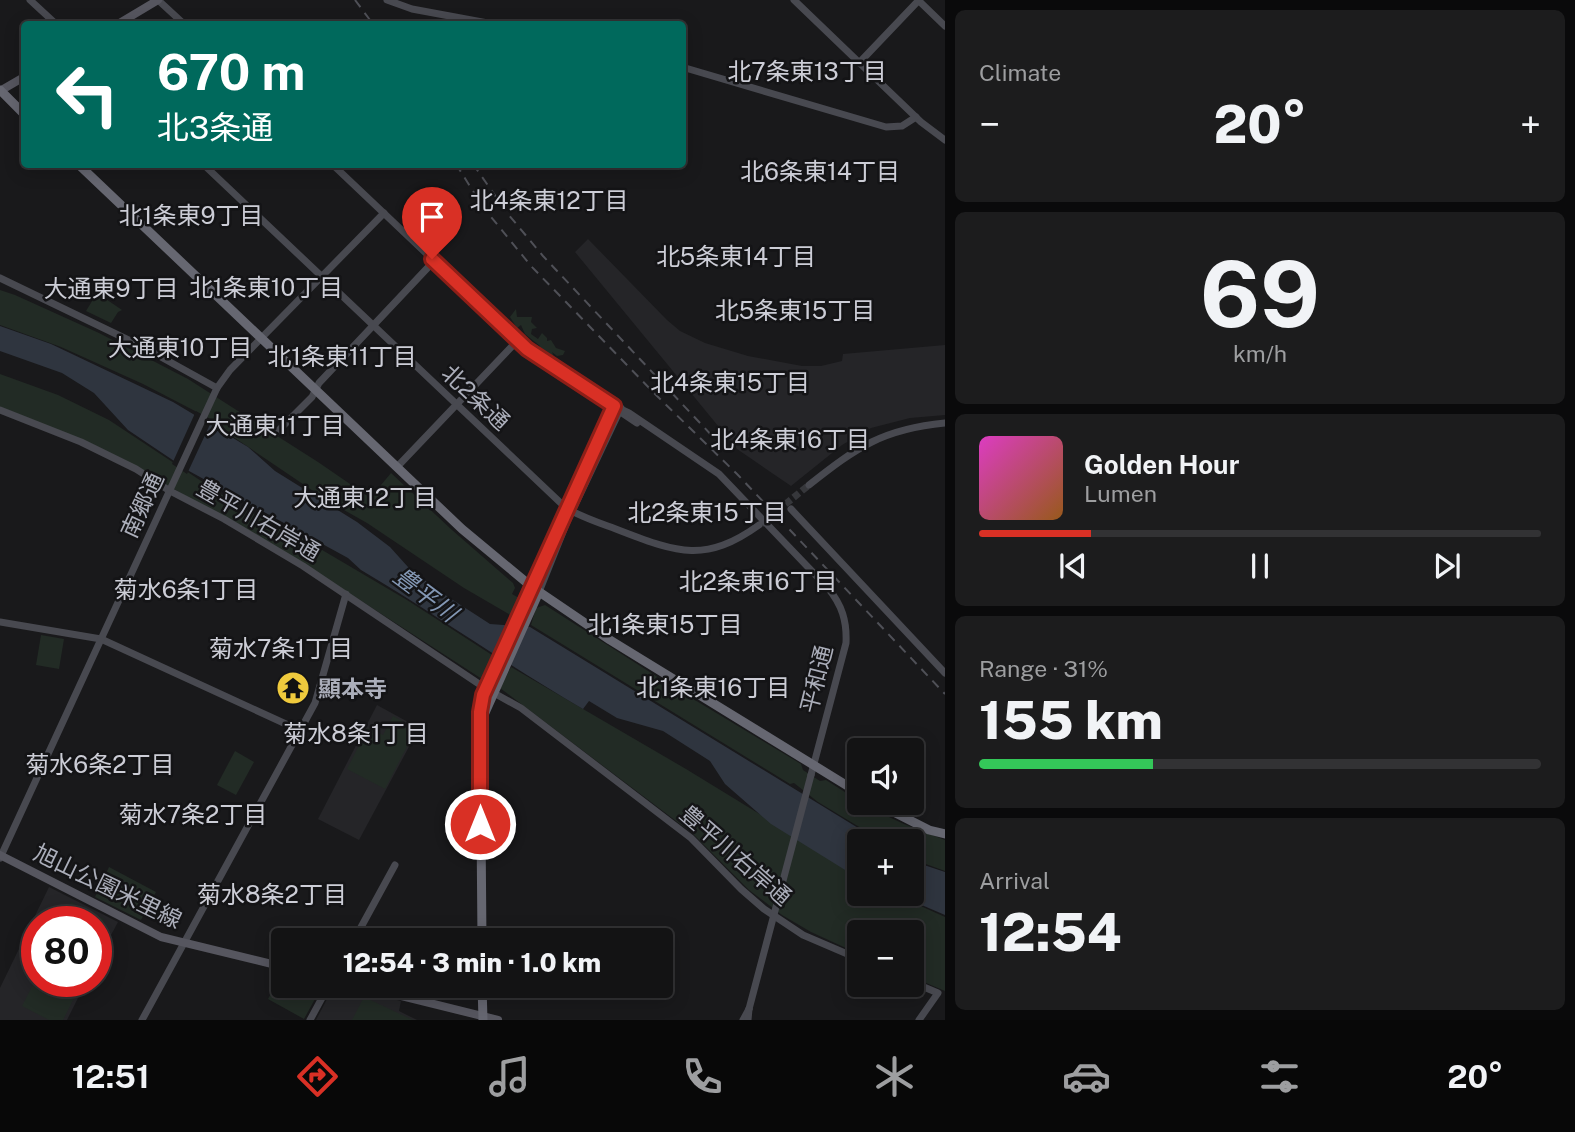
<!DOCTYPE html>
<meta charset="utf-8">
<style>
body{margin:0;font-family:"Public Sans","Noto Sans JP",sans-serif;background:#1c1c1d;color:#f1f3f6;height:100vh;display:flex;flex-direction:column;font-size:26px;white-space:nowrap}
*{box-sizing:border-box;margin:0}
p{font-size:23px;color:#9d9ea0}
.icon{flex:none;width:38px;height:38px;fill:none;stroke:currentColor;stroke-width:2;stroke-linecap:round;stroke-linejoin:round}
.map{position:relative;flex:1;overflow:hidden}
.side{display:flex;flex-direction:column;gap:10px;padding:10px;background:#0a0a0b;width:630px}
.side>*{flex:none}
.banner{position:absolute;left:21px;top:21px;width:665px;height:147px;border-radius:7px;box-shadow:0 4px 18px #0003,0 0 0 2px #323234;background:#00695c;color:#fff;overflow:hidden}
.tools{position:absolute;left:847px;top:738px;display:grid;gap:14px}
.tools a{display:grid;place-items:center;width:77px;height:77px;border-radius:7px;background:#131314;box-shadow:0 4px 18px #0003,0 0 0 2px #323234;font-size:35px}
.speed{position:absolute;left:21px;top:906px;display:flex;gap:14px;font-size:35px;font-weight:700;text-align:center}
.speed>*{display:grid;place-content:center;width:91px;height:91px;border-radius:50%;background:#131314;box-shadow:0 4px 18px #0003,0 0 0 2px #323234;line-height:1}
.speed .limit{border:10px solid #d22;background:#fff;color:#111}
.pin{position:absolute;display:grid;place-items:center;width:60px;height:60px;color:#fff;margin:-72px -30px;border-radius:50% 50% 50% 0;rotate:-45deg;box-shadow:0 0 7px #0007}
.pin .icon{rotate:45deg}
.me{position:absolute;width:77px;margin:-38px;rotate:0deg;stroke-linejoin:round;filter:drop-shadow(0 0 5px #0008)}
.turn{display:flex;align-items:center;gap:24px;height:147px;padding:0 21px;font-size:32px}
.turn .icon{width:91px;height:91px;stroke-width:2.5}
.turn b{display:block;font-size:49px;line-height:60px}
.big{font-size:52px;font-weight:800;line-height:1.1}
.side .tile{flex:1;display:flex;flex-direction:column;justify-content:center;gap:10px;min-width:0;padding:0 24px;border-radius:10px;background:#1c1c1d}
.side .dial{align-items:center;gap:0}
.dial b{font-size:91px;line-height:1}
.song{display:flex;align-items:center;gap:21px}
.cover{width:84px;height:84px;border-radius:10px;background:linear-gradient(135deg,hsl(310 70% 55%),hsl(30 70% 35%))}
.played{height:7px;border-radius:4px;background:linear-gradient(90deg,#d93025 20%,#323234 20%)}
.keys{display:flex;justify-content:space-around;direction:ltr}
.heat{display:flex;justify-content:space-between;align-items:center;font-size:38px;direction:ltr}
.charge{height:10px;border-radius:5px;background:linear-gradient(90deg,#34c759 31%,#323234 0)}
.trip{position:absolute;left:271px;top:928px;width:402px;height:70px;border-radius:7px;background:#131314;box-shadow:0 4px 18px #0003,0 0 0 2px #323234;font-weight:800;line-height:70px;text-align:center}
.tabs{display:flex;height:112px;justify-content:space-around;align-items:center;background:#080808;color:#9d9ea0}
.tabs .icon{width:49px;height:49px}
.tabs .current{color:#d93025}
.tabs b{font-size:32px;color:#f1f3f6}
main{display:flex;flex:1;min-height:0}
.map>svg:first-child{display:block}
.built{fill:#252528}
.green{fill:#222b25}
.water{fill:#2f353f}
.pier{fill:#19191b}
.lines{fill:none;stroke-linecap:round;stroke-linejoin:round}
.secondary-tunnel{stroke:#36373b;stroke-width:7;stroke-dasharray:7 3.5;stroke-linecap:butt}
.secondary{stroke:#484950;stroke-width:7}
.primary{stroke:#56565f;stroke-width:8}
.highway{stroke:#666771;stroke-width:9}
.rail{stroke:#4f5057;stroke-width:2;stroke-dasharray:9 7;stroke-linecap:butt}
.secondary-bridge{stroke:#484950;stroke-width:7}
.route-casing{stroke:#8d1f18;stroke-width:18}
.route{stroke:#d93025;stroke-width:12}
.labels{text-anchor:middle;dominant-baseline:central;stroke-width:5;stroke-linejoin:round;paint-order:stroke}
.street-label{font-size:23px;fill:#abaeba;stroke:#141416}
.poi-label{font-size:23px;font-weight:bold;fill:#abaeba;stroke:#141416;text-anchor:start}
.neighbourhood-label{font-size:24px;fill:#cccdd6;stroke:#141416}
.water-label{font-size:24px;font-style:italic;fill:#8397b4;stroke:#141416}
</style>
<main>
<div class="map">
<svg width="945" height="1020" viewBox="0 0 945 1020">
<rect width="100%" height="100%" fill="#19191b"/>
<g class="built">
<path d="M588,239L667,320L680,331L705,343L748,356L802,366H821L842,361L843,354L945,345V415L910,418L871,428L842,445L791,486L737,449L575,252Z"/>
<path d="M377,705L419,728L359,840L318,819Z"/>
<path d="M49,887L118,922L96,963V922H37V982H86L67,1020H0V988Z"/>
<path d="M334,986L401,1001L399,1011L417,1020H316Z"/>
</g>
<g class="green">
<path d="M0,290L15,295L99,333L188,379L318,462L385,508L371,497L391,473L452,530L513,583L515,588L512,594L519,598L512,616L464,588L367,523L328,501L195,411L143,384L61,347L0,325Z"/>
<path d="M97,293L122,310L118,312L111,323L86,311Z"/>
<path d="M516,309L517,317H532L531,322L537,328L532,329L531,334L538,339L542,333L547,338V341L551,340L556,348L565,351L563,355L557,356L552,352L554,357H547L539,349L540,346L525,334L521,325L517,328L510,317Z"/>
<path d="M0,374L58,395L109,420L239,506L295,534L407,600L492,655L482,679L346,591L125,460L83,440L0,407Z"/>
<path d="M545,605L670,685L801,764L803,770L820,781L826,780L859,801V803L904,824L945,840V871L912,859V842H884L818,802L794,783L790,784L531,625L536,608Z"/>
<path d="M41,635L64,639L59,669L36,665Z"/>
<path d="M511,667L686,769L859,875V894H894L945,917V991L912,977V933H859V954L811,932L782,915L749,890L692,833L500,688Z"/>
<path d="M393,716L416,729L385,789L347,769L368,728L383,735Z"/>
<path d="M235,751L254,762L236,795L217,785Z"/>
<path d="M109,867L156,892L141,920L95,897Z"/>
<path d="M71,902L104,919L96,934V922H62Z"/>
<path d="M37,977V982H82L63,1020H49L22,1006Z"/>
<path d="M279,979L283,982L284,985H290L315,999L304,1019L268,999Z"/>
<path d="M364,997L413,1020H352Z"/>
</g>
<g class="water">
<path d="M0,326L51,344L173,402L248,447L275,471L357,522L390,547L408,567L436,589L490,624L530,627L881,842H859V877L850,873L771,824L725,784L710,761L663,731L617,718L589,701L583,709C507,665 437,615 361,570L348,558L189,471L128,430L94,393L62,373L0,351Z"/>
<path d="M912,861L945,872V915L896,894H912Z"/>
</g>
<path class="pier" d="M196,411L212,420L187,474L172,464Z"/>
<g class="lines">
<path class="secondary-tunnel" d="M761,524L809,485"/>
<g class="secondary">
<path d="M30,0L56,24"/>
<path d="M158,0L184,24"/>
<path d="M387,0L412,9L493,24"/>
<path d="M794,0L921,122L945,140"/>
<path d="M918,0L945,26"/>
<path d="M859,63L919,0"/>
<path d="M682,67L886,127L902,126L916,117"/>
<path d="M203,164L566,508C583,518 603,524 621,531C678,553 706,563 759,525"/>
<path d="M332,164L527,349L637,423"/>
<path d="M0,278L143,347L217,388"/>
<path d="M614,406L629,413L719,474L828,588C842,605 847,621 846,643L811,775"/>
<path d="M0,410L81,442L136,469L170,491L224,519L303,566L485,688L521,708L691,838L741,889L764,909L803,935L859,959"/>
<path d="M277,432L312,397L319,383L434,261"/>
<path d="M397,467L518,340"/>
<path d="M809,485C857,447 883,429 945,423"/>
<path d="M791,509L945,673"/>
<path d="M532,587L614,406"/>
<path d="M539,592L567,522L621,408"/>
<path d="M0,622L101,639L299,730"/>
<path d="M0,858L217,388L230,370L384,213"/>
<path d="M354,940L395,865"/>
<path d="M912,982L938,993L919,1020"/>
<path d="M142,1020L315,703L346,594"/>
<path d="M310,1020L329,985"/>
<path d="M743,1020L749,1009"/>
<path d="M748,1020L749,1009"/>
</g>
<g class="primary">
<path d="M118,24L158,0"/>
<path d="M0,91L24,77"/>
<path d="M0,855L161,937L284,967"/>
<path d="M357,985L498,1020"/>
</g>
<g class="highway">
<path d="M0,90L24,114"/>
<path d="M78,164L462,529L532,587L610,640L859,793"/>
<path d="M484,715L539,592"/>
<path d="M876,803L929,830L945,834"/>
<path d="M482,940L480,712L483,695L532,587"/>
<path d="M482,985L483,1020"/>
</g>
<g class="rail">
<path d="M355,0L373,24"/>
<path d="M456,164L483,207L531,266L656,395L737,474L945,694"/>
<path d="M473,164L508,214L543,256L716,440"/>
</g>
<path class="secondary-bridge" d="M749,1009L811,775"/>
</g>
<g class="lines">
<defs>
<path id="route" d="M432,259L527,349L614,406L483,695L480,712V824"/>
</defs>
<use href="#route" class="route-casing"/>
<use href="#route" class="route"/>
</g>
<defs>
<symbol id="temple-disc" viewBox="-11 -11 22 22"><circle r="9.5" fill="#efca3d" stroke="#141416"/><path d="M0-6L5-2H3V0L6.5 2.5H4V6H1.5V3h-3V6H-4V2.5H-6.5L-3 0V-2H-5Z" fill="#111"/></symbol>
</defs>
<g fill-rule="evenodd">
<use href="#temple-disc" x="274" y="669" width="38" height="38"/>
</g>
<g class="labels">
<g class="street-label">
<text transform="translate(476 397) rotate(43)">北2条通</text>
<text transform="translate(142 505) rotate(-65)">南郷通</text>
<text transform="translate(259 520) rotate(30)">豊平川右岸通</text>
<text transform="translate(816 679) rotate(-76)">平和通</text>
<text transform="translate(736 855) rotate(41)">豊平川右岸通</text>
<text transform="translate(108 886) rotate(26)">旭山公園米里線</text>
</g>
<g class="poi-label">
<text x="318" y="688">顯本寺</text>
</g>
<g class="neighbourhood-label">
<text x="807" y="71">北7条東13丁目</text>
<text x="820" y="171">北6条東14丁目</text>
<text x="549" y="200">北4条東12丁目</text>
<text x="191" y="215">北1条東9丁目</text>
<text x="736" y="256">北5条東14丁目</text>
<text x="266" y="287">北1条東10丁目</text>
<text x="111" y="288">大通東9丁目</text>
<text x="795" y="310">北5条東15丁目</text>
<text x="180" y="347">大通東10丁目</text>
<text x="342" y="356">北1条東11丁目</text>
<text x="730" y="382">北4条東15丁目</text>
<text x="275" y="425">大通東11丁目</text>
<text x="790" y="439">北4条東16丁目</text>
<text x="365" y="497">大通東12丁目</text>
<text x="707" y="512">北2条東15丁目</text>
<text x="758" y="581">北2条東16丁目</text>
<text x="186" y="589">菊水6条1丁目</text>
<text x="665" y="624">北1条東15丁目</text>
<text x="281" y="648">菊水7条1丁目</text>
<text x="713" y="687">北1条東16丁目</text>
<text x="356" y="733">菊水8条1丁目</text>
<text x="100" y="764">菊水6条2丁目</text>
<text x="193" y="814">菊水7条2丁目</text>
<text x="272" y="894">菊水8条2丁目</text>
</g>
<g class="water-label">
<text transform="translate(426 594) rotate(37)">豊平川</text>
</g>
</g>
</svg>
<div class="tools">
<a><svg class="icon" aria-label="sound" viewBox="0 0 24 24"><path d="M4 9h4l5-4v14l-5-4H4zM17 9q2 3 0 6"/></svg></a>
<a>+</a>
<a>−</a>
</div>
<div class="speed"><div class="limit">80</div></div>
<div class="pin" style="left:432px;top:259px;background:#d93025"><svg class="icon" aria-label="arrive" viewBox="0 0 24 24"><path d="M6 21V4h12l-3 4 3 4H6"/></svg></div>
<svg class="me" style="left:480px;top:824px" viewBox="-20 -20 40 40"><circle r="17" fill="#d93025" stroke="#fff" stroke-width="3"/><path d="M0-11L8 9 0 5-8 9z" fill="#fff"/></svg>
<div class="trip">12:54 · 3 min · 1.0 km</div>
<div class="banner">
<div class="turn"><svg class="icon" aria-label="left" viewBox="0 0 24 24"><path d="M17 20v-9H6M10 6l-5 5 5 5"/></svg><div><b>670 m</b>北3条通</div></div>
</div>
</div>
<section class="side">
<div class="tile"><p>Climate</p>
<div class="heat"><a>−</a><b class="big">20°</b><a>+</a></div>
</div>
<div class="tile dial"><b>69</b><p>km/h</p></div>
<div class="tile">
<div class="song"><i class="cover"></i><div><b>Golden Hour</b><p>Lumen</p></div></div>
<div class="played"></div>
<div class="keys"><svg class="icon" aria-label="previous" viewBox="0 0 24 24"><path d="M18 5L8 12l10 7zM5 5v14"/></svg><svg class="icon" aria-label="pause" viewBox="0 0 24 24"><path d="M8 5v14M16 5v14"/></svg><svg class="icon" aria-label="next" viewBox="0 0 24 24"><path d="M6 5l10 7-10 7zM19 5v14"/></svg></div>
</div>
<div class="tile"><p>Range · 31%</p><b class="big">155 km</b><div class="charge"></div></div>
<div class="tile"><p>Arrival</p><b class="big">12:54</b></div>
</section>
</main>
<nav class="tabs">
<b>12:51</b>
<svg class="icon current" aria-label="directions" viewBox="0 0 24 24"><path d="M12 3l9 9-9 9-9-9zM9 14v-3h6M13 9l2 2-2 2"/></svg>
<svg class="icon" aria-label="music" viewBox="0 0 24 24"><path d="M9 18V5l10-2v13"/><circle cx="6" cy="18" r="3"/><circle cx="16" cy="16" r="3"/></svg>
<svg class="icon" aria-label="phone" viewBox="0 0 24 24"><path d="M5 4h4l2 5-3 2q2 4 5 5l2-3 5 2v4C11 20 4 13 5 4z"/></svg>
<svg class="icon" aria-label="climate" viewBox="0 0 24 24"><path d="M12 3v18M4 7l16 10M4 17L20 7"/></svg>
<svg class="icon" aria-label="car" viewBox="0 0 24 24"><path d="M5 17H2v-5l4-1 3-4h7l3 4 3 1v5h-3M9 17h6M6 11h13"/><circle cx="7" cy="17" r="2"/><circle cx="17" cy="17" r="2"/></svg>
<svg class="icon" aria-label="filters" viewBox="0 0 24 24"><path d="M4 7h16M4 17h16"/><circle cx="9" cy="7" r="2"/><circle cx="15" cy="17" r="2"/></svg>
<b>20°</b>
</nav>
